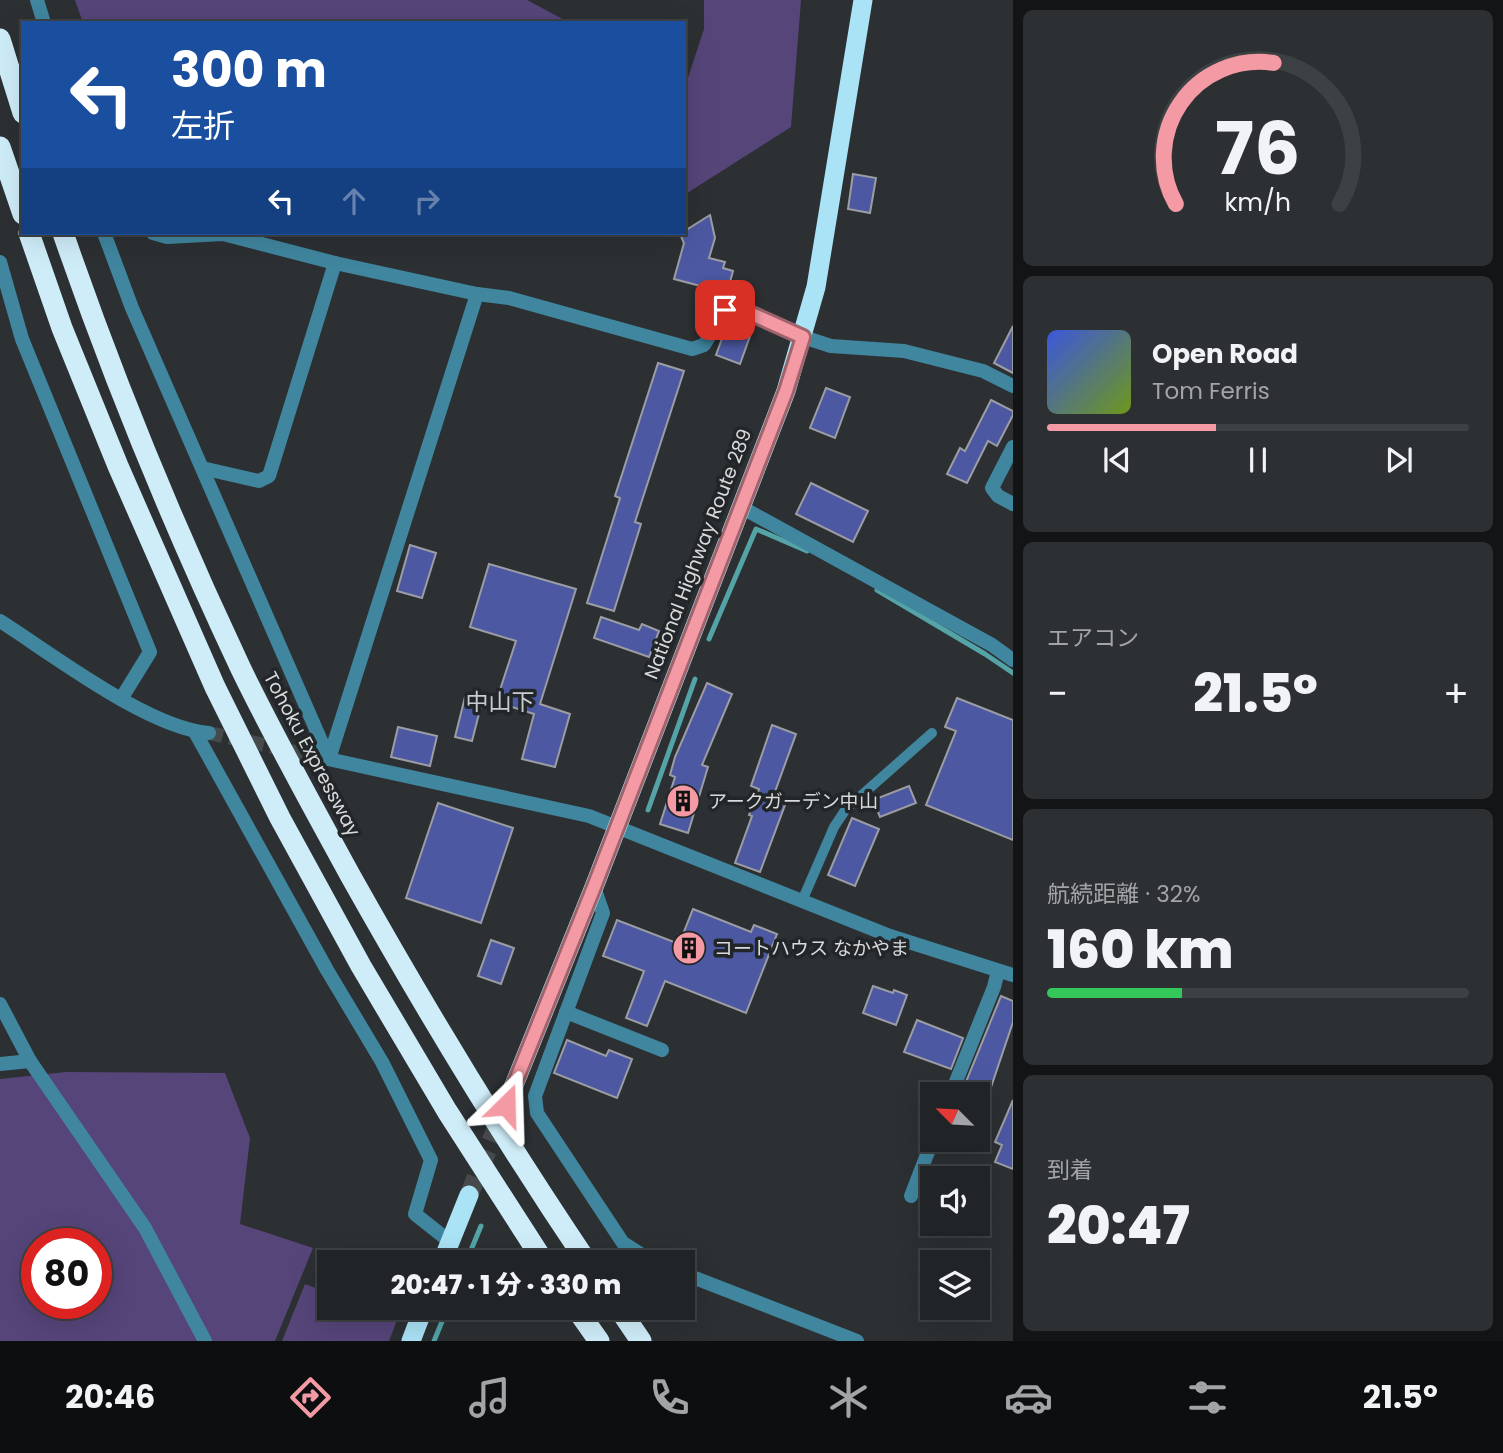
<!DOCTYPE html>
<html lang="ja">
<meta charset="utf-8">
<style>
body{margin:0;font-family:Poppins,"Noto Sans JP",sans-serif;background:#2d3032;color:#f1f3f6;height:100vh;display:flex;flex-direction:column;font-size:26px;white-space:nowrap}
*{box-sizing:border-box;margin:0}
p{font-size:23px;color:#a2a4a7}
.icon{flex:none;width:38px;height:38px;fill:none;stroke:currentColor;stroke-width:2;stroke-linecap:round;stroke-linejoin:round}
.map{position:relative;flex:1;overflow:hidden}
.side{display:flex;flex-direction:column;gap:10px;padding:10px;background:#121415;width:490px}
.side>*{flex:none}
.banner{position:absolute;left:21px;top:21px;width:665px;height:214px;border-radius:0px;box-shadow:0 7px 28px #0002,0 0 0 2px #3e4143;background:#1a4fa0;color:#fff;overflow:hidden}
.needle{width:46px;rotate:294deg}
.controls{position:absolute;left:920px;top:1082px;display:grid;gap:14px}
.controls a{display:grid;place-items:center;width:70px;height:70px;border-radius:0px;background:#212426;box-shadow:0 7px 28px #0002,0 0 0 2px #3e4143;font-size:35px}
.speed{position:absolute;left:21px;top:1228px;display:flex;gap:14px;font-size:35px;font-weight:700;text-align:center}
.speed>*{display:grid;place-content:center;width:91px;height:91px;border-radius:50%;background:#212426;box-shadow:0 7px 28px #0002,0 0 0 2px #3e4143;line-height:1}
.speed .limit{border:10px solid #d22;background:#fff;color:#111}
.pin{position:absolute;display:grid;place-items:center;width:60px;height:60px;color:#fff;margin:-30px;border-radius:14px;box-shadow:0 4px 10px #0006}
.me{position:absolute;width:77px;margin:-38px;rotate:22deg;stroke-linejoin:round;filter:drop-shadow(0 0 5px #0008)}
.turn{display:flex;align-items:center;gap:24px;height:147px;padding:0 35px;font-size:32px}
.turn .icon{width:91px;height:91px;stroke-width:2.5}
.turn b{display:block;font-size:49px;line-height:60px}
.lanes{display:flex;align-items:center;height:66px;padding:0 35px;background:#0003;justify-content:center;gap:35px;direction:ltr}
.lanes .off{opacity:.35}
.big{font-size:52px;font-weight:800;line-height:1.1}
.side .widget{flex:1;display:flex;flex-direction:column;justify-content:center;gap:10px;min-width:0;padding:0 24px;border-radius:10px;background:#2d3032}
.side .dial{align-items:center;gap:0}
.dial svg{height:182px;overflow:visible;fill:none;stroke:#3e4143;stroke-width:7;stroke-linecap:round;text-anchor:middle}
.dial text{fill:#f1f3f6;stroke:none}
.song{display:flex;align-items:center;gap:21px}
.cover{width:84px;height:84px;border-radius:10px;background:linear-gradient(135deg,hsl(230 70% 55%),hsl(80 70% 35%))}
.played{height:7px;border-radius:4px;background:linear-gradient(90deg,#f49aa4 40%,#3e4143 40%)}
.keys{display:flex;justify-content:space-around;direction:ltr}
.heat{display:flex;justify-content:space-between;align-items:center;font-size:38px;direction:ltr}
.charge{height:10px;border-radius:5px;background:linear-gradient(90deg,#34c759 32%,#3e4143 0)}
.trip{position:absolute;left:317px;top:1250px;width:378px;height:70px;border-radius:0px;background:#212426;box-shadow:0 7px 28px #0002,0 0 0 2px #3e4143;font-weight:800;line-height:70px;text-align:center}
.tab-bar{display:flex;height:112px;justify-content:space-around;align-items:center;background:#0d0e0f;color:#a2a4a7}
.tab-bar .icon{width:49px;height:49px}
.tab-bar .current{color:#f49aa4}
.tab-bar b{font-size:32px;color:#f1f3f6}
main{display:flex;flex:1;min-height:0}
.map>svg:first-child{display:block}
.green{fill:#564579;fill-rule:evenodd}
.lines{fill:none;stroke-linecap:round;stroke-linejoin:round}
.stream{stroke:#53a3a7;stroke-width:5}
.building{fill:#4c59a2;stroke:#9c9da3;stroke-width:2}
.tertiary-tunnel{stroke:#464a4c;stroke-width:14;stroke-dasharray:14 7;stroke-linecap:butt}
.trunk-tunnel{stroke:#464a4c;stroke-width:19;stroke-dasharray:19 10;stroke-linecap:butt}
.service{stroke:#40869f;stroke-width:10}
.minor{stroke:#40869f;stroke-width:14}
.tertiary{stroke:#40869f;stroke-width:14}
.trunk{stroke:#aae2f6;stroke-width:19}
.motorway{stroke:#cfedf9;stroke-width:21}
.route-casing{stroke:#9f646b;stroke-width:18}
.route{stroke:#f49aa4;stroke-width:12}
.labels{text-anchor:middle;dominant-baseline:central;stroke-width:7;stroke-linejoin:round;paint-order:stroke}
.street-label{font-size:19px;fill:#d8dadc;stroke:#222629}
.poi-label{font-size:19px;fill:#d8dadc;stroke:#222629;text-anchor:start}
.quarter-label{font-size:23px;fill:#c9cdd2;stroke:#222629}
</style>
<main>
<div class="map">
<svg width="1013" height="1341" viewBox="0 0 1013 1341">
<rect width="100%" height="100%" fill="#2c3033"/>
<g class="green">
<path d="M75,0H527L570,23H83Z"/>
<path d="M704,0H801L791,127L684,195V90L704,29Z"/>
<path d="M66,1072L225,1073L250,1138L240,1224L313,1248L275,1341H0V1079ZM37,1244H96V1304H37Z"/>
<path d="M305,1284L329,1293V1307H365L397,1320L389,1341H282Z"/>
</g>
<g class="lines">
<g class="stream">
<path d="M877,590L985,654L1013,673"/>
<path d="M709,639L756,529L807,551"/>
<path d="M648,810L695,679"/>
<path d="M466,1262L481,1226"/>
<path d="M434,1341L448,1307"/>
</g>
</g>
<g class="building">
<path d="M853,174L876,178L870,213L848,209Z"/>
<path d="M710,215L715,238L709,258L725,262L723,268L733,271L727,293L674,279L684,243L680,234Z"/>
<path d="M734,317L754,325L740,364L716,355L726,328Z"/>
<path d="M1013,326V373L994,363Z"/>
<path d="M658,363L684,371L635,522L641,524L614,611L587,603L620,498L615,496Z"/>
<path d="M826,388L850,397L835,438L810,428Z"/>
<path d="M991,400L1013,411V415L997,446L988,441L967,483L947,474L960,448L965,451Z"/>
<path d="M811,483L868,511L853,542L796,514Z"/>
<path d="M410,545L436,553L422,598L397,591Z"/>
<path d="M489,564L576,589L540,704L570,714L555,767L522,759L534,714L496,702L516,641L470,627Z"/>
<path d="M601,617L639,630L642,624L659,631L649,657L594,638Z"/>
<path d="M707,683L732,694L702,765L708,767L688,833L660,824L675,777L670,775L675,757Z"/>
<path d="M465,697L482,702L472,741L455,737Z"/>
<path d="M957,698L1013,720V840L926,805L956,731L945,727Z"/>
<path d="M772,725L796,734L772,800L785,805L760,872L735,863L752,816L749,815L759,789L751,786Z"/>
<path d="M398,727L437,736L430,766L391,757Z"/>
<path d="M909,786L916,803L880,817L873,800Z"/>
<path d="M438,803L513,828L481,923L406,898Z"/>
<path d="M852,818L879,829L855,886L828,875Z"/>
<path d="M693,909L751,932L754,925L777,934L746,1013L665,981L647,1026L626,1018L644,971L603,956L617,920L679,944Z"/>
<path d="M491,940L514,948L501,984L478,976Z"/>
<path d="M873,986L893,993L894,990L907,995L896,1025L863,1013Z"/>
<path d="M1001,996L1013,1001V1022L987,1099L978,1094H961Z"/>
<path d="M917,1020L963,1038L951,1069L904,1052Z"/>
<path d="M567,1040L606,1056L609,1050L632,1059L617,1098L554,1073Z"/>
<path d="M1013,1100V1169L995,1162L1002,1145L995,1142Z"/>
</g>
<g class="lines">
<path class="tertiary-tunnel" d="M209,733L319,757"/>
<path class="trunk-tunnel" d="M469,1195L503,1112"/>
<path class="service" d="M802,901L834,827L846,809L932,733"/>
<g class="minor">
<path d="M37,0L44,23"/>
<path d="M104,233L132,308L329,759"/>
<path d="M153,233L167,237L223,234L335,263L477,294L509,298L692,349L704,345L725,310L734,306L803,337L831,346L904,351L983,371L1013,386"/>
<path d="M0,262L22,339L150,652L121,699"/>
<path d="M1013,447L992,488L998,496L1013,504"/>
<path d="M202,468L259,481L269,476L335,263"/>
<path d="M741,507L992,645L1013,660"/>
<path d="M195,732L327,970L382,1062L431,1160L415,1214L449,1241"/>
<path d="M329,759L477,294"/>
<path d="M594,887L603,913L535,1096L537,1113L623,1243L653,1262"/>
<path d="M0,1004L30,1061L145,1228L205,1341"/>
<path d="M566,1012L662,1050"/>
<path d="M0,1064L30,1061"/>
<path d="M951,1094L994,987L998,971"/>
<path d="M911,1196L933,1139"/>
<path d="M682,1273L857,1341"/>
</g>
<g class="tertiary">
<path d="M0,621C52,654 148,728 209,733"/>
<path d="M319,757L589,816L890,936L1013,975"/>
</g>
<g class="trunk">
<path d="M506,1105L594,887L786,391L816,287L863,0"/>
<path d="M442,1262L469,1195"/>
<path d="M411,1341L424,1307"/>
</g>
<g class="motorway">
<path d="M0,39L23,113"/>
<path d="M0,147L23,214"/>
<path d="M29,233L62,328L118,466L215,687L280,818L361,966L447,1111L544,1262"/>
<path d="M63,233C114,381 174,527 241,669C275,739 313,807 350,875C424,1007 502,1136 587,1262"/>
<path d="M575,1307L599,1341"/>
<path d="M618,1307L641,1341"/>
</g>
</g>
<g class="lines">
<defs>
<path id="route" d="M506,1105L594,887L786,391L803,337L734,306L725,310"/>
</defs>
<use href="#route" class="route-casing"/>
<use href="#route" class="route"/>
</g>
<defs>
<symbol id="building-disc" viewBox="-11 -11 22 22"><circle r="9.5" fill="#f49aa4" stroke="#222629"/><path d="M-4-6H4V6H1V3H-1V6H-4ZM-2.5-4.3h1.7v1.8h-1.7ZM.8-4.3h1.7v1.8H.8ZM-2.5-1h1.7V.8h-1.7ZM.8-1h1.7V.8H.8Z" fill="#111"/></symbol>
</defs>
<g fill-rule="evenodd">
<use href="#building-disc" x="664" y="782" width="38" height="38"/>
<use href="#building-disc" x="670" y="929" width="38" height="38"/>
</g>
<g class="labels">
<g class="street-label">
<text transform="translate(698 554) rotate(-69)">National Highway Route 289</text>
<text transform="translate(312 754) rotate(62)">Tohoku Expressway</text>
</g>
<g class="poi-label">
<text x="708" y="801">アークガーデン中山</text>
<text x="714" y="948">コートハウス なかやま</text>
</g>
<g class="quarter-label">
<text x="500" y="702">中山下</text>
</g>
</g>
</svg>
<div class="controls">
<a><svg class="needle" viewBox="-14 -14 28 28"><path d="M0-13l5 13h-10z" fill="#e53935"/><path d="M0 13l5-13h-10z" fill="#a2a4a7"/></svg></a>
<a><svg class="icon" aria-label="sound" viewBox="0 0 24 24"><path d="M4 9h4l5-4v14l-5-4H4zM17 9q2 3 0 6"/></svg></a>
<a><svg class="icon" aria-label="layers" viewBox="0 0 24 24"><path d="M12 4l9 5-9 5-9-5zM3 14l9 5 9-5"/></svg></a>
</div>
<div class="speed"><div class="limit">80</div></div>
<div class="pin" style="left:725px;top:310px;background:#d93025"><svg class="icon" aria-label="arrive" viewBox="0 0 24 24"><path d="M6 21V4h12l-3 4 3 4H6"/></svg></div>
<svg class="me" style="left:506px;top:1105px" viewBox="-20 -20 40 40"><path d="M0-17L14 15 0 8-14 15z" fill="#f49aa4" stroke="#fff" stroke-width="4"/></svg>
<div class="trip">20:47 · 1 分 · 330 m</div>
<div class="banner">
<div class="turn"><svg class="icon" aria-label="left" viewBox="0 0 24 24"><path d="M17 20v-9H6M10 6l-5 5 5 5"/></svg><div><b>300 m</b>左折</div></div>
<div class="lanes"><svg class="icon" aria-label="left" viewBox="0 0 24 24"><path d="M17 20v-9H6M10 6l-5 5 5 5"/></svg><svg class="icon off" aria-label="ahead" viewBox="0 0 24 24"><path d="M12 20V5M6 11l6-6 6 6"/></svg><svg class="icon off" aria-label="right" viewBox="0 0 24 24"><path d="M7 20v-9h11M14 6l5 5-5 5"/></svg></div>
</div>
</div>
<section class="side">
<div class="widget dial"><svg viewBox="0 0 100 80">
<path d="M14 69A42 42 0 1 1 86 69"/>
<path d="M14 69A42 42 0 0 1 57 7" stroke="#f49aa4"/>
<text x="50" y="56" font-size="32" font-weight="700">76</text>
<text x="50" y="72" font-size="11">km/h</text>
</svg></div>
<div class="widget">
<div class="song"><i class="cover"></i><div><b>Open Road</b><p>Tom Ferris</p></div></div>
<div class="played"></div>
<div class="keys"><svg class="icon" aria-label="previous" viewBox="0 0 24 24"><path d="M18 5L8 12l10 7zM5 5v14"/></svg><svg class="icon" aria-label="pause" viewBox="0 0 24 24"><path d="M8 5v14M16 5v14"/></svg><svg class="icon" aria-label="next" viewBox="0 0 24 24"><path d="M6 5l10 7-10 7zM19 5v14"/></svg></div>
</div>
<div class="widget"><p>エアコン</p>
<div class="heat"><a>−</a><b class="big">21.5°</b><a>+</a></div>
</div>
<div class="widget"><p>航続距離 · 32%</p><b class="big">160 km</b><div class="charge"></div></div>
<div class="widget"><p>到着</p><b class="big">20:47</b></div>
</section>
</main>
<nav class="tab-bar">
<b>20:46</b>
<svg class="icon current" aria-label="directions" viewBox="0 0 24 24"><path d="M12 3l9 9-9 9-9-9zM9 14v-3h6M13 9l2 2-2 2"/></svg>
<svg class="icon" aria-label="music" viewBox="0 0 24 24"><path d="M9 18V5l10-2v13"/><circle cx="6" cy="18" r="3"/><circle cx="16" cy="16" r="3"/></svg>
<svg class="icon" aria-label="phone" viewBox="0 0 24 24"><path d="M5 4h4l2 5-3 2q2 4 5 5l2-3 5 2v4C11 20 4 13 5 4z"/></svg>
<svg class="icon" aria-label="climate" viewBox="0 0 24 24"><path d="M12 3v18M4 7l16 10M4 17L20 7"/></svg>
<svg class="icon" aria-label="car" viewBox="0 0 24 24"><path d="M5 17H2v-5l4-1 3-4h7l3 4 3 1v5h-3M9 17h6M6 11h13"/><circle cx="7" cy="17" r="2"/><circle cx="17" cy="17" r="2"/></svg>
<svg class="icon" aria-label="filters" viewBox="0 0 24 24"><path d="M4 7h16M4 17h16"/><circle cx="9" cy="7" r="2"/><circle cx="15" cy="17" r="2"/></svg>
<b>21.5°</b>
</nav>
